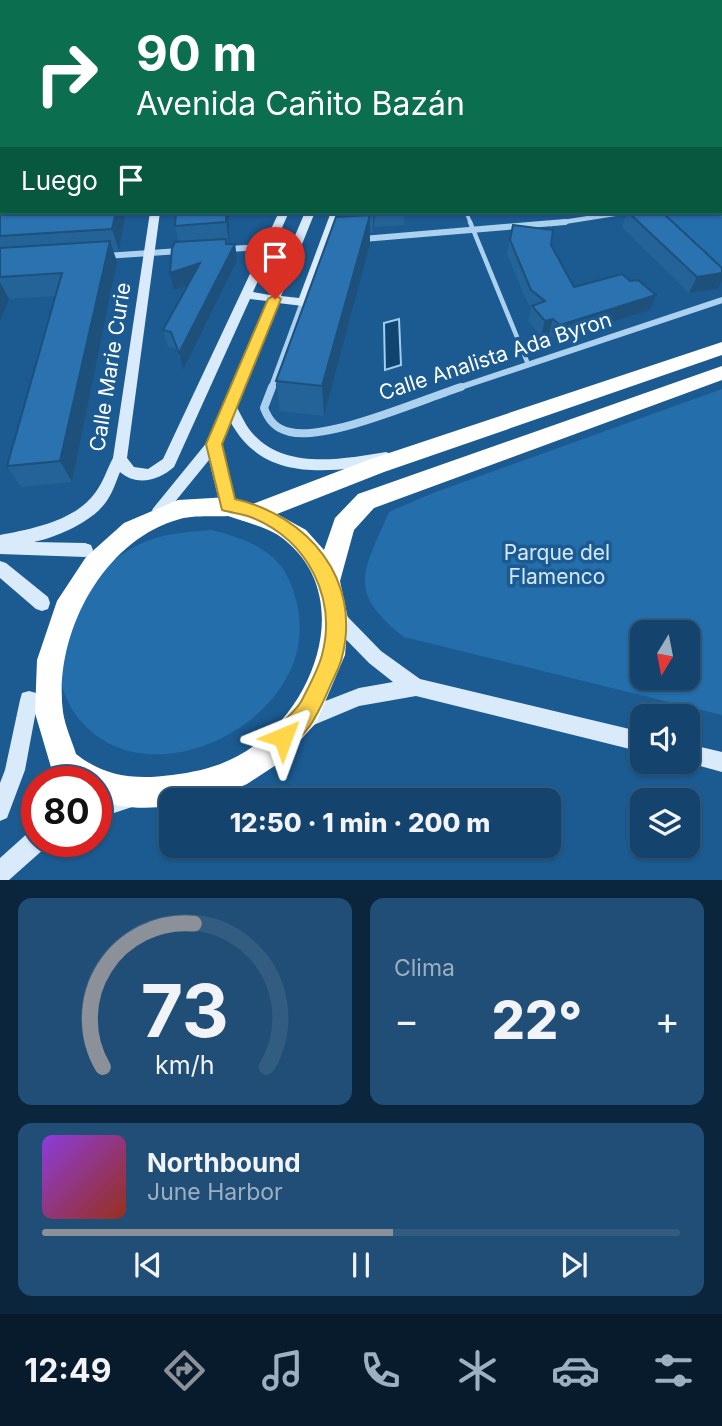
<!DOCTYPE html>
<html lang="es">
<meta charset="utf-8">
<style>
body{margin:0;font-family:Inter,sans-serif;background:#214e76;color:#f1f3f6;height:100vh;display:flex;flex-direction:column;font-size:26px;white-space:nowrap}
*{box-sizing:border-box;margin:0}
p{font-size:23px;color:#9db0c2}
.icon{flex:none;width:38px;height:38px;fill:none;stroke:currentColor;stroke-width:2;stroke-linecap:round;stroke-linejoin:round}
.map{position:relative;height:880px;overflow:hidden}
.panel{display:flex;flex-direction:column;gap:18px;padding:18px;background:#0b253c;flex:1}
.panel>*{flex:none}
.banner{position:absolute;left:0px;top:0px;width:723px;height:214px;box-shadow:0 2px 5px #0004,0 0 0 2px #335c81;background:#0b6e4f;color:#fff;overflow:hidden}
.needle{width:46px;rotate:190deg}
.buttons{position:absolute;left:630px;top:620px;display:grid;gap:14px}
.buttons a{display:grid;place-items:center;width:70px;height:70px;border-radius:14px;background:#14446e;box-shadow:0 2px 5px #0004,0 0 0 2px #335c81;font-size:35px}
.speed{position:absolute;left:21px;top:766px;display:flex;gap:14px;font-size:35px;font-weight:700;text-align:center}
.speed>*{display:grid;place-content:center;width:91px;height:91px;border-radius:50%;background:#14446e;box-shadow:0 2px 5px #0004,0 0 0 2px #335c81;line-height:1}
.speed .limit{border:10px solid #d22;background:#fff;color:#111}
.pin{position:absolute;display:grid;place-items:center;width:60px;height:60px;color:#fff;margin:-72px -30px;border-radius:50% 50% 50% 0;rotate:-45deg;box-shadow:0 0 7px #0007}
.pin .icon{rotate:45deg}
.me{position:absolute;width:77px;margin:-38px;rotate:44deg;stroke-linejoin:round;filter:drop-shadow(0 0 5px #0008)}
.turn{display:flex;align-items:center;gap:24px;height:147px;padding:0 21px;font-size:32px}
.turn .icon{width:91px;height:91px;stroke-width:2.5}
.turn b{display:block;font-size:49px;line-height:60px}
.then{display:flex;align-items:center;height:66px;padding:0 21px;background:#0003;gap:14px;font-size:26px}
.big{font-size:52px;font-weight:800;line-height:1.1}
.panel .widget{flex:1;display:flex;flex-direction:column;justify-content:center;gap:10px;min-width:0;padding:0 24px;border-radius:14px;background:#214e76}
.panel .dial{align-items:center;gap:0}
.dial svg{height:182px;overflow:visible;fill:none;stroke:#335c81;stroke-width:7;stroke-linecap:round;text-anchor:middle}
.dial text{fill:#f1f3f6;stroke:none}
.song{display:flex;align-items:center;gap:21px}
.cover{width:84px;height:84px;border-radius:10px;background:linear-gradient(135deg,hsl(270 70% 55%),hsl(10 70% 35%))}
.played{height:7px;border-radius:4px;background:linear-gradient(90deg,#8c9099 55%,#335c81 55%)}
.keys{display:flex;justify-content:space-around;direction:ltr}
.heat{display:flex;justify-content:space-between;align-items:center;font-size:38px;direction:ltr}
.panel .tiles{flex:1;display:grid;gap:18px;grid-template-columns:1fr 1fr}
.widget:last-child{grid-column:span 2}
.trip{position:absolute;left:159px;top:788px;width:402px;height:70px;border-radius:14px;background:#14446e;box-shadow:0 2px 5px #0004,0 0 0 2px #335c81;font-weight:800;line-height:70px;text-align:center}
.menu{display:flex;height:112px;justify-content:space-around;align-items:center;background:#081b2c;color:#9db0c2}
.menu .icon{width:49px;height:49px}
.menu .current{color:#8c9099}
.menu b{font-size:32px;color:#f1f3f6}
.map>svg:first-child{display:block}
.green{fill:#246eab;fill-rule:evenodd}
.water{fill:#124470;stroke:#9fcdf1;stroke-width:2}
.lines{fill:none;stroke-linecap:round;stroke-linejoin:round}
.lane-far1{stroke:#acd1ef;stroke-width:3.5}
.lane{stroke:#acd1ef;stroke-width:4.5}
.street-far3{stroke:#acd1ef;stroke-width:3.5}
.street-far2{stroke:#acd1ef;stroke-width:4.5}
.street-far1{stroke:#acd1ef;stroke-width:6}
.street{stroke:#acd1ef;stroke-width:8}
.secondary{fill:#d9ebfa;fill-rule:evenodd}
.primary{fill:#f4f9ff;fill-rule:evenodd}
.highway{fill:#fff;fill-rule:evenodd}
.wall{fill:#246397}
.shaded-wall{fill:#1d507b}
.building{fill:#2a73b0;stroke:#1d507b;stroke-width:2}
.route{fill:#ffd54a;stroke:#a68a30;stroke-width:2}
.labels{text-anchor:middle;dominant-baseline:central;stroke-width:7;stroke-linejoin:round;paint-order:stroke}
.street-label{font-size:21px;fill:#fff;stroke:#1b5b92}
.park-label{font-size:21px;fill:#d2e8fa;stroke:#1b5b92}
</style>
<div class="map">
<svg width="722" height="880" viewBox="0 0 722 880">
<rect width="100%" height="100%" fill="#1b5b92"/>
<g class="green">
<path d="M722,160V275L658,214L721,212Z"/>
<path d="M722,389V715L404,637C345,591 364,571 389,512L433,493ZM642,632H688V677H642Z"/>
<path d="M212,530C234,536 252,541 270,555C284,566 292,583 296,600C320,686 226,760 147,754C120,752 96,740 79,719C60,696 52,659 63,629C67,619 101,571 108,564C117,557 130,549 140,544C163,533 188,532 212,530Z"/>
</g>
<path class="water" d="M399,319L401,365L385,370L384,323Z"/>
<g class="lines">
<path class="lane-far1" d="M466,212L471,224"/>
<path class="lane" d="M470,222L528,364"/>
<g class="street-far3">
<path d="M645,0L649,2"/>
<path d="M192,2L237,0"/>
<path d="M660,2L700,0"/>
<path d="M0,96L2,92"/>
</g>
<g class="street-far2">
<path d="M0,177L2,174"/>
<path d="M718,212L722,214"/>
<path d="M551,224L627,212"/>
</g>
<g class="street-far1">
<path d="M363,239L565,222"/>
<path d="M227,249L268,247"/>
<path d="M105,256L180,251"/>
<path d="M271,389L303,302"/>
<path d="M455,389L722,300"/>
</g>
<path class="street" d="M272,387L264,408C269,421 276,429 290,432C328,441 421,400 461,387"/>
<g class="secondary">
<rect x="499" y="0" width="6" height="2"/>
<rect x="0" y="96" width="2" height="4"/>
<rect x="0" y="144" width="2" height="6"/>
<path d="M150,212H160L127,458L134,467L148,469L163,459L279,212H289L253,292L270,295L305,212H315L281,296L299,298L331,212H341L309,302L303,306L278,303L236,406C242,416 246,427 254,435C287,470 343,459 386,452L391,454L393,458L391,462L386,464C327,472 263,483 230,421L221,444L225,471L236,505L233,509L228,511L223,509L220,505L209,460L165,514L160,516L155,514L152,510L155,506L208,441L267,301L250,299L174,467C159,480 137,487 120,472C116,482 112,494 106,502C92,522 57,537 34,542L85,543L91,545L93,550L91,555L85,557L0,554V535C31,529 75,521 95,493C103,483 107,469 113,458Z"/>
<path d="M0,561L6,563L48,597L50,603L48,609L42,611L36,609L0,578Z"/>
<path d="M336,609L342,611L381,651L420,679L642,732V752L416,696L359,706L304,729L297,726L294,719L297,712L359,688L393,682L369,663L330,623L327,617L330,611Z"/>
<path d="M29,691L36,693L38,700L25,770L7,818L0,821V783L5,770L20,700L22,693Z"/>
<path d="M688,744L722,752V772L682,761H688Z"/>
<path d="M128,789L135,792L138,799L135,806L96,819V799Z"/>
<path d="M37,829V842H47L45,848L9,880H0V858L29,832Z"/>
</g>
<g class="primary">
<path d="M410,0H419L417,2Z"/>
<rect x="721" y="43" width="1" height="6"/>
</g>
<path class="highway" d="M722,342V355L384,472L277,514L306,530L324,550L335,518L358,494L722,366V380L374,508L354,530L340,581L348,619L345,655L316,723L279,763L247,784L210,800H172V806C145,809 121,809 96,799V782H65L53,774L35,713L37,660L57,601L86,557L124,523L178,500L229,497L250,505L368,460ZM228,516C244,522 264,526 278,535C355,588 320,698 255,745C229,764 204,771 172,775C136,780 105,777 76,754C72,741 65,726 63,712C53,636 102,540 180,519C194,515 213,517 228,516Z"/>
</g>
<g class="wall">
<path d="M445,0H492V2H455Z"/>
<path d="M674,0H722V13H721V2H674Z"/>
<path d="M0,182L2,212H123L125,217L119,251H113L117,262L72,482L21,487L7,466L55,296L9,299L0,322Z"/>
<path d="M176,212H229V244H227H235L237,261L183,370L176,349L168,347L163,330L188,285L174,290L179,242L175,226Z"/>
<path d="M340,212H404V225L374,227L373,232L370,233V244L324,416L280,411L276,381L340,216Z"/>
<path d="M627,212H662L718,289L689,293L622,227Z"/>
<path d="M513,225L551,245L574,287L630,281L656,295L650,310L555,340L549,334L541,335L528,321L531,308L528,304L507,254Z"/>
</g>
<g class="shaded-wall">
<path d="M697,0H722V13H721V2H697Z"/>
<path d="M116,212H123L125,217L119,251L112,229Z"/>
<path d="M226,212H229V244L226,222Z"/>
<path d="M373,212H375L374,227L373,232Z"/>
<path d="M370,215V244L324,416L322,386Z"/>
<path d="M226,239L229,255L235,244L237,261L183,370L179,353L226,244Z"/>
<path d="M110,241L117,262L72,482L60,461Z"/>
<path d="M200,263L203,280L174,290L170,273Z"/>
<path d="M722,273V281L718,289L689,293L697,277Z"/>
<path d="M0,282L9,299L0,322Z"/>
<path d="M656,295L650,310L555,340L560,325Z"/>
<path d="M553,319L549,334L541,335L545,321Z"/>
</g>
<g class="building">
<path d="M0,0H168V2H2V77H0Z"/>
<path d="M273,0H352L356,1L273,2Z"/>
<path d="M2,178V212H116L112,229L0,236V182Z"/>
<path d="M176,212H226V222L175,226Z"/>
<path d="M628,212H662L722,268V273L697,277Z"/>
<path d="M370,215L322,386L276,381L336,217Z"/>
<path d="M513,225L553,230L551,245L574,287L622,274L630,281L638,280L656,295L560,325L553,319L545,321L532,306L545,301L531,290L510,240Z"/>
<path d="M226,239V244H235L179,353L171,332L163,330L200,263L170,273L172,248L175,242Z"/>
<path d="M110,241L60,461L7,466L62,273L0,277V248Z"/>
</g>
<path class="route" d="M275,295L281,299L222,444L235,499C308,516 362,579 342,657C340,668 332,680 328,691C318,713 307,739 283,749L275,745L272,737C278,722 295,714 302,700C309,686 318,670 322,655C337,598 308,541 253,518C244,514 232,513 222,510L206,444L268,299Z"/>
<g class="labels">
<g class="street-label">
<text transform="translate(495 356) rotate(-18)">Calle Analista Ada Byron</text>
<text transform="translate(110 367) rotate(-81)">Calle Marie Curie</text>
</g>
<g class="park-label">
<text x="557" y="552">Parque del<tspan x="557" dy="24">Flamenco</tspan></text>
</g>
</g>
</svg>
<div class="buttons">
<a><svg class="needle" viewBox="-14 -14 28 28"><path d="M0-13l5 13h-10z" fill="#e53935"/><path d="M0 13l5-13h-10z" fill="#9db0c2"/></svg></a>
<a><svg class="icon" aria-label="sound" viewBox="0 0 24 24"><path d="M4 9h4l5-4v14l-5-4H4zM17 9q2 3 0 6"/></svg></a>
<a><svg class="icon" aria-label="layers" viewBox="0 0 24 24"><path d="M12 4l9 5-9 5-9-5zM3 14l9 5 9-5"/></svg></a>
</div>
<div class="speed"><div class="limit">80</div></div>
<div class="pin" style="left:275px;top:299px;background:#d93025"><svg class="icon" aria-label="arrive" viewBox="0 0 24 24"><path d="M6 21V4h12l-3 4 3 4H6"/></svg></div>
<svg class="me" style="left:283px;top:737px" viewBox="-20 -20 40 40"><path d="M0-17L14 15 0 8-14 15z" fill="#ffd54a" stroke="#fff" stroke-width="4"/></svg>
<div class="trip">12:50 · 1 min · 200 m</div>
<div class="banner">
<div class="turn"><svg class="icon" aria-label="right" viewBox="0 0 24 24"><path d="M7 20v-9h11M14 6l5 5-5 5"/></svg><div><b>90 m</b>Avenida Cañito Bazán</div></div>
<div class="then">Luego<svg class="icon" aria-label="arrive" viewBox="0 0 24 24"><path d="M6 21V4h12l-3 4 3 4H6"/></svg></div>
</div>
</div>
<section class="panel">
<div class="tiles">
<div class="widget dial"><svg viewBox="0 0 100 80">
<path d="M14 69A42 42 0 1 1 86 69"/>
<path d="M14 69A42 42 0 0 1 54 6" stroke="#8c9099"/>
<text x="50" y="56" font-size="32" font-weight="700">73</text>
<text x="50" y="72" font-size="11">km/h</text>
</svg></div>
<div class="widget"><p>Clima</p>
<div class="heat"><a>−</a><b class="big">22°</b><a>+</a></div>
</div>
<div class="widget">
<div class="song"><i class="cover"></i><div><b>Northbound</b><p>June Harbor</p></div></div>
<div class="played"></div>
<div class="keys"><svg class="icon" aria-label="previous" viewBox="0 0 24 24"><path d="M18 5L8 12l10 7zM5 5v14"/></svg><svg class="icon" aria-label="pause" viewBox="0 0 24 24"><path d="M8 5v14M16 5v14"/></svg><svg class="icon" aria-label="next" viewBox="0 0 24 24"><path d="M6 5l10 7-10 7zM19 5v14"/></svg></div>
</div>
</div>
</section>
<nav class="menu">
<b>12:49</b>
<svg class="icon current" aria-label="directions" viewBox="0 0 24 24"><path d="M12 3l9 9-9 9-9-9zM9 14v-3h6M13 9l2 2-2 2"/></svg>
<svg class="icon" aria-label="music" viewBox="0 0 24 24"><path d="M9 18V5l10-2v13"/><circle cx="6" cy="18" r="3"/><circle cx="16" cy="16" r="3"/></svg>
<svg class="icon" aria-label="phone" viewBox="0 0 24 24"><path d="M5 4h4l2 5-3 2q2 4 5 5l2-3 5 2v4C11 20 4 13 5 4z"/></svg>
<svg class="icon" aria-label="climate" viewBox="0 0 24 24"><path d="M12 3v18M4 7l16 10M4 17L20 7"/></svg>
<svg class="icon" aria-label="car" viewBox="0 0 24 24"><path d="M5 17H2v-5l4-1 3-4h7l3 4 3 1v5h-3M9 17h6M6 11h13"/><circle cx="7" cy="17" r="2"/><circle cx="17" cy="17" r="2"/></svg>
<svg class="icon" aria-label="filters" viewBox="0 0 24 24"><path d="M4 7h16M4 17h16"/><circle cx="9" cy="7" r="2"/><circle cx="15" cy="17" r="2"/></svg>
</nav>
